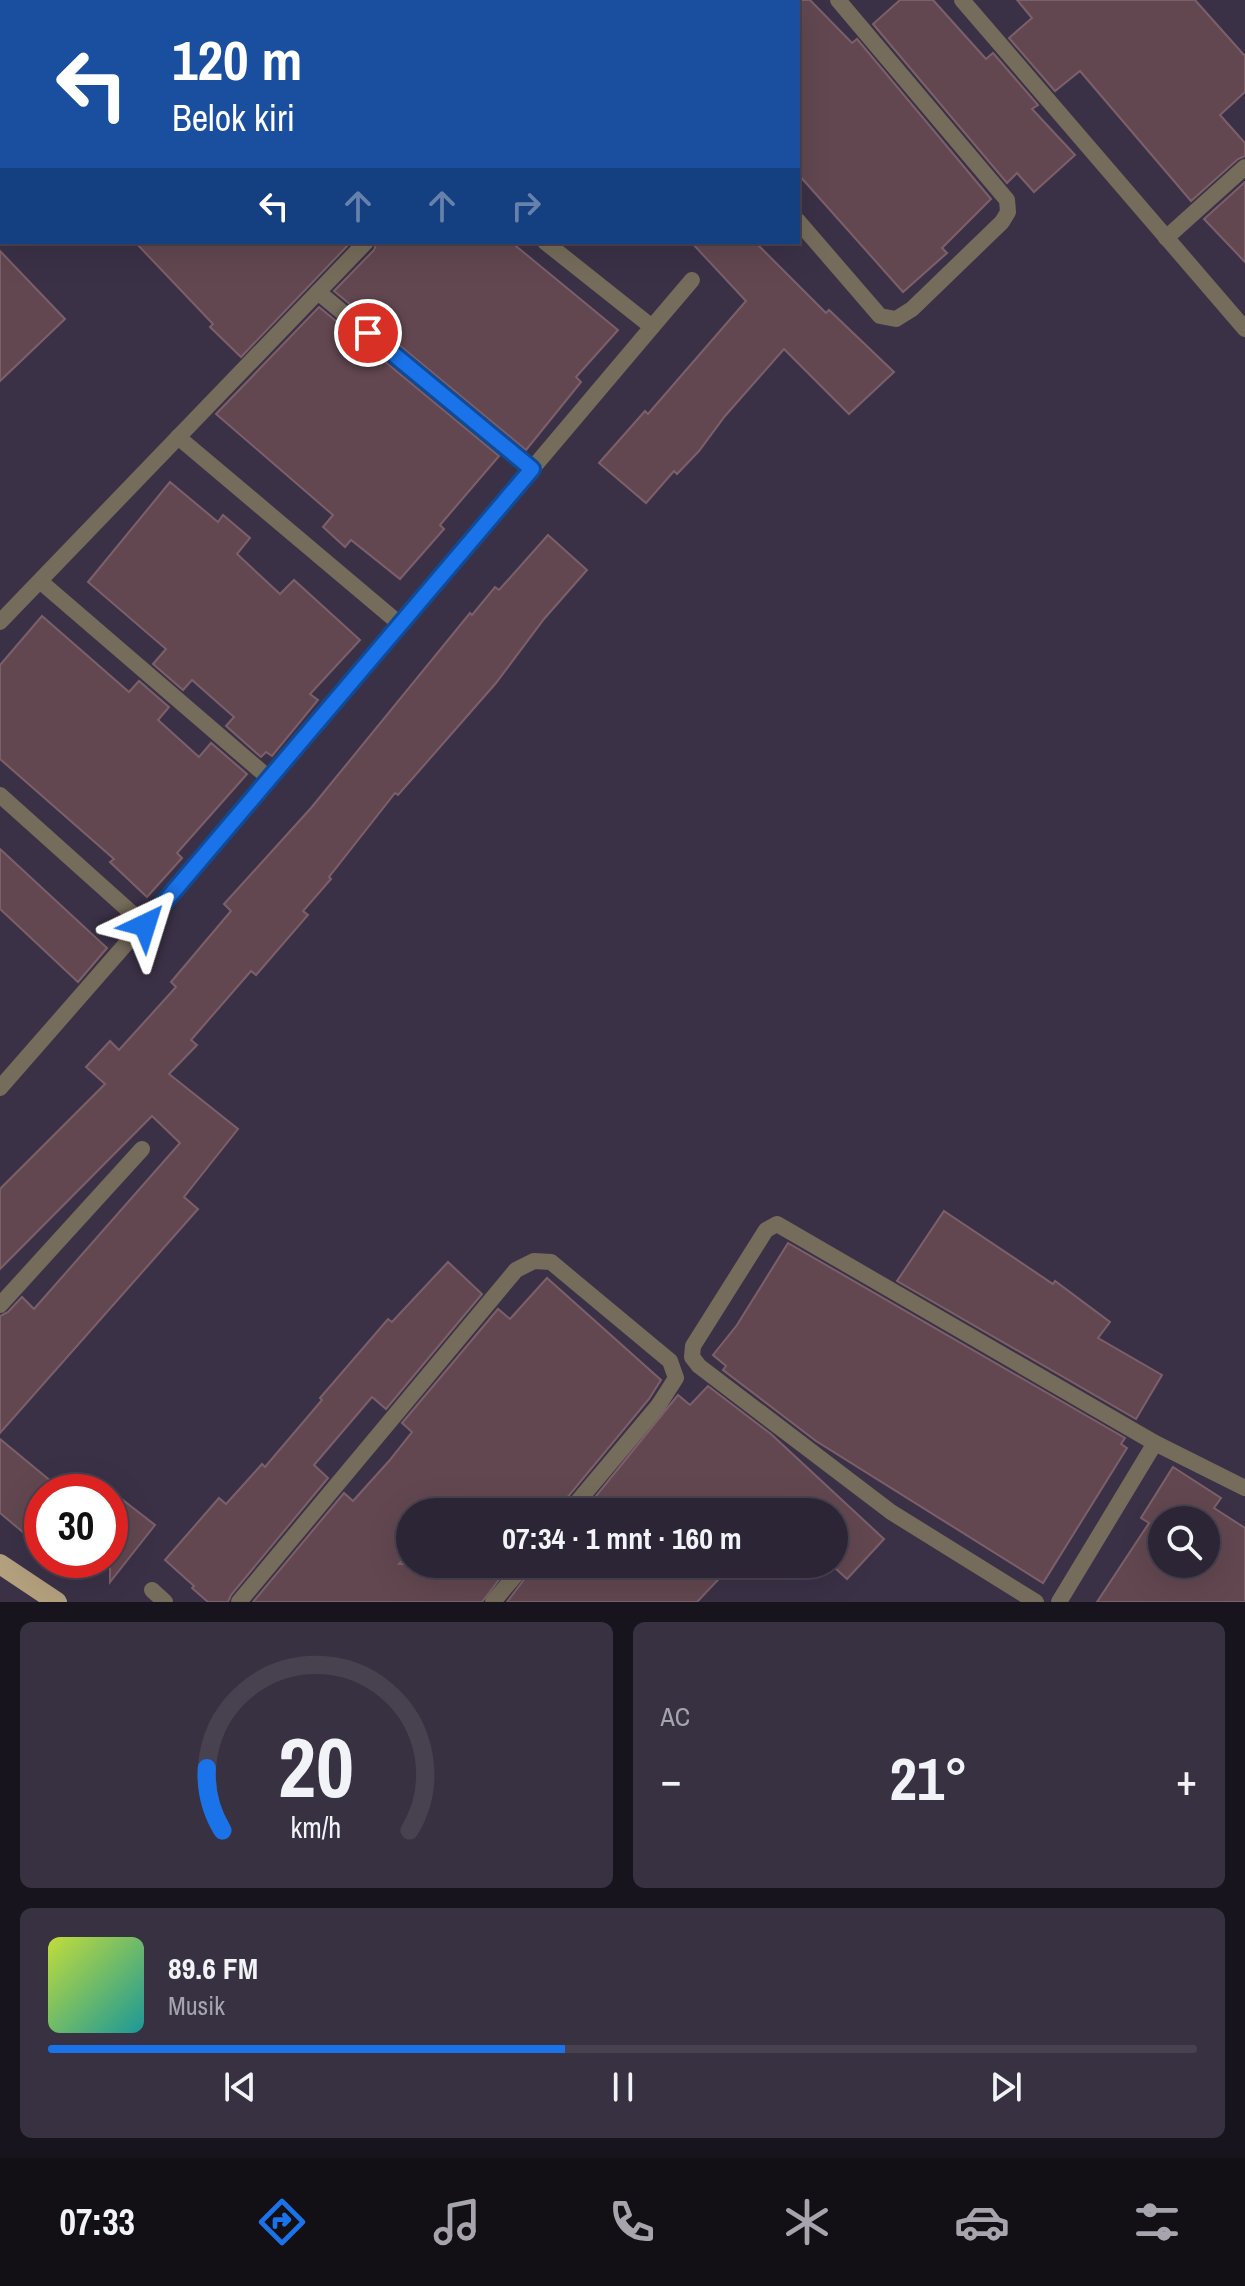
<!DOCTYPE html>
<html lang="id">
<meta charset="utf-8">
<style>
body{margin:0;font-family:"Archivo Narrow",sans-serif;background:#383141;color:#f1f3f6;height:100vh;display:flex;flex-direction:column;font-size:30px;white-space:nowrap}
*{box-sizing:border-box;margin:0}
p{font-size:26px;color:#a6a5ad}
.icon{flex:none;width:44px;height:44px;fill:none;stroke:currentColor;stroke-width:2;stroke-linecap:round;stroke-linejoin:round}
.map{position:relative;height:1602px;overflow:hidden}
.panel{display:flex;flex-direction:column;gap:20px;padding:20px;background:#18141d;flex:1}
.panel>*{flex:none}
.top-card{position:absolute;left:0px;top:0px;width:800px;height:244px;box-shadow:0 8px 32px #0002,0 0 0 2px #484250;background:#1a4fa0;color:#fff;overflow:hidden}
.controls{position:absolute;left:1148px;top:1506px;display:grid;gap:16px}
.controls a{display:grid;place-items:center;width:72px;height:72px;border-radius:50%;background:#2c2535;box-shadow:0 8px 32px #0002,0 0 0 2px #484250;font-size:40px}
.speed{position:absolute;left:24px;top:1474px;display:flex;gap:16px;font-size:40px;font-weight:700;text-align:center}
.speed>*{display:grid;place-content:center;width:104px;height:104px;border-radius:50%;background:#2c2535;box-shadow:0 8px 32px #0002,0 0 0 2px #484250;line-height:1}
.speed .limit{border:12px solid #d22;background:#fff;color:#111}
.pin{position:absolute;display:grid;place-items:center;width:68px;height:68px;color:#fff;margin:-34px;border:4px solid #fff;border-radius:50%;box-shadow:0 2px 8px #0007}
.me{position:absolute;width:88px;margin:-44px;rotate:41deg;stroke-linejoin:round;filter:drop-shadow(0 0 6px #0008)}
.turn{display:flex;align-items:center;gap:28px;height:168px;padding:0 40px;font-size:36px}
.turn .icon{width:104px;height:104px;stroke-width:2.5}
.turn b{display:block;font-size:56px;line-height:68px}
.lanes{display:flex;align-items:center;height:76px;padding:0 40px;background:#0003;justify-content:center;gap:40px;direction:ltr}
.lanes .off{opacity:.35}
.big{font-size:60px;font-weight:700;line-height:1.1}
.panel .widget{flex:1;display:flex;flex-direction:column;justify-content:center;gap:12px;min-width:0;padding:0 28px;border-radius:12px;background:#383141}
.panel .dial{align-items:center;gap:0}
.dial svg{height:208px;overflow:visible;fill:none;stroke:#484250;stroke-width:7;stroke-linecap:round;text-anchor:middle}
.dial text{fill:#f1f3f6;stroke:none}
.song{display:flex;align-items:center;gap:24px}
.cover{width:96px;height:96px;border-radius:12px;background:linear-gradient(135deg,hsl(70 70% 55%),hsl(180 70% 35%))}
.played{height:8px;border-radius:4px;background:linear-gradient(90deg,#1a73e8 45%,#484250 45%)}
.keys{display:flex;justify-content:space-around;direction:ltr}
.heat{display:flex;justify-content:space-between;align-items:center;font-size:44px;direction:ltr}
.panel .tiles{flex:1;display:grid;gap:20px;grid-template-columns:1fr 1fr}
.widget:last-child{grid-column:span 2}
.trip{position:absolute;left:396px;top:1498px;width:452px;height:80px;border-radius:40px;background:#2c2535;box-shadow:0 8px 32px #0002,0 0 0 2px #484250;font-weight:700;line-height:80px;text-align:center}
.dock{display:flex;height:128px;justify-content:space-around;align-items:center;background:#120f15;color:#a6a5ad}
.dock .icon{width:56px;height:56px}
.dock .active{color:#1a73e8}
.dock b{font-size:36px;color:#f1f3f6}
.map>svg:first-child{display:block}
.building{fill:#624750;stroke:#7c6069;stroke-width:2;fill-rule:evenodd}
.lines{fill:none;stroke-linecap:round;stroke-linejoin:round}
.service{stroke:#766c5b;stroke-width:16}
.minor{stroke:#766c5b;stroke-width:16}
.primary{stroke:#b3a07d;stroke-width:20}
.route-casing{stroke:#114b97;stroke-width:20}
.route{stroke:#1a73e8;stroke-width:14}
</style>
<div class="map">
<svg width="1245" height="1602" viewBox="0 0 1245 1602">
<rect width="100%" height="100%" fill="#3b3147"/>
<g class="building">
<path d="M798,0H810L852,43L857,39L991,199L942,248L947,253L903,292L798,174Z"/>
<path d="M900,0H933L986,59L993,53L1038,105L1032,109L1075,155L1034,192L1017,173L1007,183L873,24Z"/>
<path d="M1017,0H1195L1245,56V92L1220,115L1245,143V156L1238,159L1191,201L1080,71L1055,91L1009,38L1032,18Z"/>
<path d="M1245,182V262L1204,219Z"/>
<path d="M135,242H351L241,357L210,327L213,324Z"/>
<path d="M377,242H511L618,330L576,377L581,382L526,450L334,291L374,250Z"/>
<path d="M691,242H755L826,313L829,310L894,372L849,414L784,349L725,416L699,451L677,474L674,471L646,503L599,463L645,411L648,414L746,301Z"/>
<path d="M0,251L65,319L0,381Z"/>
<path d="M319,307L499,456L440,525L444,529L400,579L351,540L345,547L323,527L333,515L216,414Z"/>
<path d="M170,482L218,522L223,515L250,538L237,554L280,594L294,580L360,640L310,694L318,700L272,756L266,752L261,757L226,726L234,717L192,680L183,690L153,664L166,649L88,582Z"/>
<path d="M548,535L587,570L544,619L496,683L398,795L395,793L329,877L331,879L303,911L308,915L256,975L251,971L191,1040L197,1045L169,1074L238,1129L184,1197L198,1209L0,1433V1316L8,1312L22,1297L34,1309L180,1143L152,1116L0,1269V1189L105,1084L86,1067L110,1041L119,1050L176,987L171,982L231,911L224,904L311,808L470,613L472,615L495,587L499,590Z"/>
<path d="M42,616L129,692L139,681L169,707L158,720L199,757L211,743L247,774L177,853L182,858L147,897L110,862L114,859L0,759V665Z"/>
<path d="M0,849L107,948L78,982L0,909Z"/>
<path d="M944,1211L1053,1284L1055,1281L1110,1322L1098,1338L1162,1375L1136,1419L897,1281Z"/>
<path d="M788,1243L1125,1438L1121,1444L1127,1448L1043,1583L816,1441L723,1370L726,1366L713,1355L737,1325Z"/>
<path d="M448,1262L482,1294L386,1409L372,1397L314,1465L328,1478L231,1595L228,1602H208L192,1588L194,1586L165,1560L219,1498L226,1504L262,1464L265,1467L322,1400L320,1398L388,1319L392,1322Z"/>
<path d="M547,1278L661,1380L649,1399L561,1505L558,1512H410V1552L399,1564H511L482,1602H253L344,1493L353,1501L389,1461L412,1432L402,1423L498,1309L510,1319Z"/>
<path d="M708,1386L771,1434L884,1539L847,1579L834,1567V1512H583L678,1395L690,1405Z"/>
<path d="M0,1439L64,1492H42V1524L30,1538L0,1513Z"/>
<path d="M1173,1467L1221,1498L1214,1508L1245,1528V1602H1097L1149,1523L1141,1518ZM1162,1520H1206V1564H1162Z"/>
<path d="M110,1490L155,1525L110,1582Z"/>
<path d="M536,1564H733L697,1602H507Z"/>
</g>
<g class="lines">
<g class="service">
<path d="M0,136H2"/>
<path d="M0,233L2,230"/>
</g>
<g class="minor">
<path d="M303,0L304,2"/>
<path d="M608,0L609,2"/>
<path d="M962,0L1245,329"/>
<path d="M564,2L567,0"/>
<path d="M0,178L2,180"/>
<path d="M798,221L880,316L896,319L912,309L1002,222L1008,212L1007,200L838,0"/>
<path d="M1166,238L1245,167"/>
<path d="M318,292L366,242"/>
<path d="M652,327L692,280"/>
<path d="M178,437L401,625"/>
<path d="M41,582L270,779"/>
<path d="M0,622L318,292L532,469"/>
<path d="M0,795L145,925"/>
<path d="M0,1088L270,779L652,327L545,242"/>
<path d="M0,1305L142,1149"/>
<path d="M152,1590L165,1602"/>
<path d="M239,1602L516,1270L534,1261L551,1262L670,1361L676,1378L658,1406L569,1512"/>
<path d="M493,1602L525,1564"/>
<path d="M1036,1602L891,1512L699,1366L692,1357L693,1346L766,1230L777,1224L1155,1443L1245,1488"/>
<path d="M1059,1602L1155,1443"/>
</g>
<path class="primary" d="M0,1564L57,1602"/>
</g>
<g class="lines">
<defs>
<path id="route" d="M145,925L532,469L368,333"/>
</defs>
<use href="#route" class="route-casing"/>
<use href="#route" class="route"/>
</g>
</svg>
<div class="controls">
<a><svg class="icon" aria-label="search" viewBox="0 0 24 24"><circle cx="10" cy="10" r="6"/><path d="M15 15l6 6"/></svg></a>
</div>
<div class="speed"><div class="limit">30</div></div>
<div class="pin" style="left:368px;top:333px;background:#d93025"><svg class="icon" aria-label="arrive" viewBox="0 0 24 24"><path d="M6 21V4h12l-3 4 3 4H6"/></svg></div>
<svg class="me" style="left:145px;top:925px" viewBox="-20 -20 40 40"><path d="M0-17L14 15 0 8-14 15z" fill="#1a73e8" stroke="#fff" stroke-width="4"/></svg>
<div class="trip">07:34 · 1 mnt · 160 m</div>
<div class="top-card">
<div class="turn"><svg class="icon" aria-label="left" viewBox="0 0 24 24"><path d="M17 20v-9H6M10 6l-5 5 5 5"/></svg><div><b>120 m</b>Belok kiri</div></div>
<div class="lanes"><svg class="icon" aria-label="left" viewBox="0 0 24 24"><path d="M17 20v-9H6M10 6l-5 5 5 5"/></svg><svg class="icon off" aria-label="ahead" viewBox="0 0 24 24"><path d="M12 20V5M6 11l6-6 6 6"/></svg><svg class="icon off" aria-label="ahead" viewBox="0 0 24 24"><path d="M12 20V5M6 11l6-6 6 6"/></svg><svg class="icon off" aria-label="right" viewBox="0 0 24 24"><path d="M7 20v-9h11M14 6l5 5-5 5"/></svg></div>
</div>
</div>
<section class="panel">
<div class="tiles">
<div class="widget dial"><svg viewBox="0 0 100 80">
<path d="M14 69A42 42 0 1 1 86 69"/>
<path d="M14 69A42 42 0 0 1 8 45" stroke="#1a73e8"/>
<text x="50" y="56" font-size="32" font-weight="700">20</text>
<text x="50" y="72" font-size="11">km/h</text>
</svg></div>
<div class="widget"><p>AC</p>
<div class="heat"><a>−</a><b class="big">21°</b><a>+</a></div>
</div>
<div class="widget">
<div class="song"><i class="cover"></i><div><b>89.6 FM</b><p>Musik</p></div></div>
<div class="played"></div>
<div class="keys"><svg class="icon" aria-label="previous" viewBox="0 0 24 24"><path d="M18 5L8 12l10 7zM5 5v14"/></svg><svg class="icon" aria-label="pause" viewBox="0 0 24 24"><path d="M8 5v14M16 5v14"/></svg><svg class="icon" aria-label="next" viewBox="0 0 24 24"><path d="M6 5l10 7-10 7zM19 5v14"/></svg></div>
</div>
</div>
</section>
<nav class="dock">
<b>07:33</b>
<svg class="icon active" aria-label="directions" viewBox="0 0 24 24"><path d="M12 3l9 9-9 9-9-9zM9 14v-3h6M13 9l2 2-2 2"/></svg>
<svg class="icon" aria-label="music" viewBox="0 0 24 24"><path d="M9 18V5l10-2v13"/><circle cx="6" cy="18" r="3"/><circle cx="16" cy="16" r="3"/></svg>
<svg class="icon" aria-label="phone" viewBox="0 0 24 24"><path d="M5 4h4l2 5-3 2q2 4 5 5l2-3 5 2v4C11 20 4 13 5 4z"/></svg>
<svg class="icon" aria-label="climate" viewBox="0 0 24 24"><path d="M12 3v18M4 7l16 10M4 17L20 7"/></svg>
<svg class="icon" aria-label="car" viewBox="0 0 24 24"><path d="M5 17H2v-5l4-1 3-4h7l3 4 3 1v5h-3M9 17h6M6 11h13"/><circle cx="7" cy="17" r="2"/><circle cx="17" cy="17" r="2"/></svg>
<svg class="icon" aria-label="filters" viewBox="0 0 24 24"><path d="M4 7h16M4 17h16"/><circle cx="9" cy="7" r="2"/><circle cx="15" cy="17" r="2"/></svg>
</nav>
